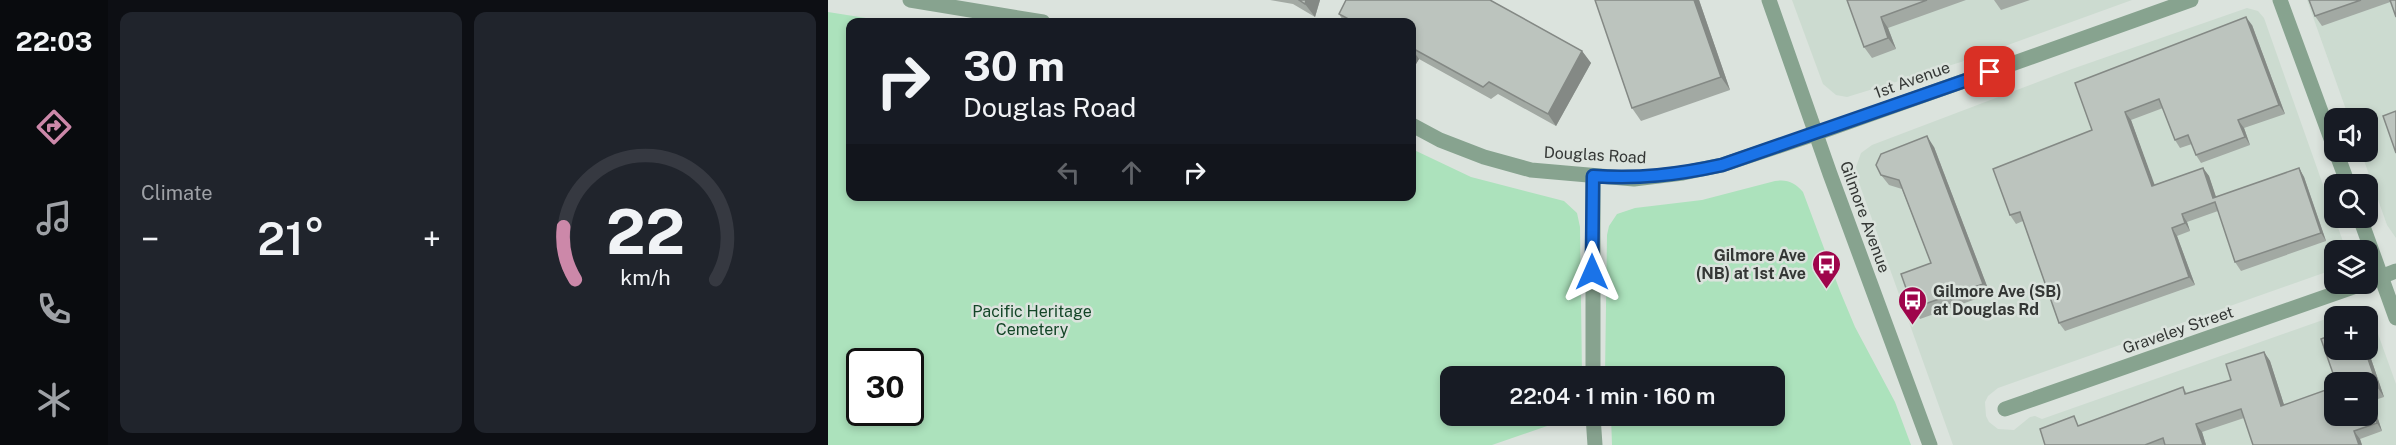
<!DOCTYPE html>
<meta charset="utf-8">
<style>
body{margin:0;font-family:"Public Sans",sans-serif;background:#20242c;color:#f1f3f6;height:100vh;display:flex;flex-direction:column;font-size:22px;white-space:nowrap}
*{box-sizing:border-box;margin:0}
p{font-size:20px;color:#9ea1a6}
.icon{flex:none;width:33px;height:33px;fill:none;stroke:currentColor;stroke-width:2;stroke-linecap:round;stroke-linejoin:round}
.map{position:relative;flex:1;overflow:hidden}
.side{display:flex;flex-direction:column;gap:12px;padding:12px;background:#0d0f14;width:720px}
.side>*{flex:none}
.hud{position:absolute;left:18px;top:18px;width:570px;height:183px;border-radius:12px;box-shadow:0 3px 9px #0003;background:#171b24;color:#f1f3f6;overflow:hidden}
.tools{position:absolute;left:1496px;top:108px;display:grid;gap:12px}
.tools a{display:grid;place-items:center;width:54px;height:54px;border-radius:12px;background:#171b24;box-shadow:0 3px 9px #0003;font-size:30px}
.speed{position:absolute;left:18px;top:348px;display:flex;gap:12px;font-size:30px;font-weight:700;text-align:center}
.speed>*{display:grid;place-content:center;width:78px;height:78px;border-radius:50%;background:#171b24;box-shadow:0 3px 9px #0003;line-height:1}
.speed .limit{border:3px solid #111;border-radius:9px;background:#fff;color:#111}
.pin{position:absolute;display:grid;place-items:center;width:51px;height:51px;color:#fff;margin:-26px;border-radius:12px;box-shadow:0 3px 9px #0006}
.me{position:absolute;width:66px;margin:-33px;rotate:0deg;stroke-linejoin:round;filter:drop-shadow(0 0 4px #0008)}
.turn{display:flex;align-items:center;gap:21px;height:126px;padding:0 18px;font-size:27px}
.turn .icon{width:78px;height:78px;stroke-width:2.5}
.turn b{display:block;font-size:42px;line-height:51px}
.lanes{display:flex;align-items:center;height:57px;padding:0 18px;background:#0003;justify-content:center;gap:30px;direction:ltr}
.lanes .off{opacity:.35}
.big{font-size:45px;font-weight:600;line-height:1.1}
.side .widget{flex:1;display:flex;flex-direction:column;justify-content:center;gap:9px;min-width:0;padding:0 21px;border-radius:12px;background:#20242c}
.side .dial{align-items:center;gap:0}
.dial svg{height:156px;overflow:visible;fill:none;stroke:#363941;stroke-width:7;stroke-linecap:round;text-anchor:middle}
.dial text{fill:#f1f3f6;stroke:none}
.heat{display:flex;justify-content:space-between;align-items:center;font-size:33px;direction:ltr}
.side .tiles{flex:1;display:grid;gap:12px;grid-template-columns:repeat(2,1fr)}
.trip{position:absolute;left:612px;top:366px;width:345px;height:60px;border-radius:12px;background:#171b24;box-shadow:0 3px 9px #0003;font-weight:600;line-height:60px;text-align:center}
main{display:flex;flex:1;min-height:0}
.menu{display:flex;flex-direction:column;width:108px;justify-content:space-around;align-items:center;background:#090b0e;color:#9ea1a6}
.menu .icon{width:42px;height:42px}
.menu .current{color:#cc88a9}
.menu b{font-size:27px;color:#f1f3f6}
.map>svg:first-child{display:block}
.built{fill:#ccdbd0;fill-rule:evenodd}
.green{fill:#ace2bc;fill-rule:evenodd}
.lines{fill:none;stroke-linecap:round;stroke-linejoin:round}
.minor{stroke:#87a38f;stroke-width:15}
.tertiary{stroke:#87a38f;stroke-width:15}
.wall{fill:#a2a9a3}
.shaded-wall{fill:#848985}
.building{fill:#bcc4be;stroke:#848985;stroke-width:1.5}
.route-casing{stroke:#114b97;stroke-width:15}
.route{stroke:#1a73e8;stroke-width:10}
.labels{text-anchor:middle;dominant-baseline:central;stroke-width:5;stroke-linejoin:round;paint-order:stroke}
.street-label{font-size:16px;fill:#343735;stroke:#dbe3dd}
.poi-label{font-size:16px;font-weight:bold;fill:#343735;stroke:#dbe3dd;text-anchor:end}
.park-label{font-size:16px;fill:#144628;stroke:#dbe3dd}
</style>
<main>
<nav class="menu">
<b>22:03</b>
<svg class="icon current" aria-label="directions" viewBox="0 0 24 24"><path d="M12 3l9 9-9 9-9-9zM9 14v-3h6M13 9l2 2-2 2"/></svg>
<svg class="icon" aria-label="music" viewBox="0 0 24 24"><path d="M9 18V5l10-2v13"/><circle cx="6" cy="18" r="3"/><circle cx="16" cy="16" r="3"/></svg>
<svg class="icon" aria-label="phone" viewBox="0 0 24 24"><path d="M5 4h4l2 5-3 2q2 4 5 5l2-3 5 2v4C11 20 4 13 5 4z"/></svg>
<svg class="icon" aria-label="climate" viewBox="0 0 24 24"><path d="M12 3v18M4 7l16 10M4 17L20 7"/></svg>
</nav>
<section class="side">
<div class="tiles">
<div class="widget"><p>Climate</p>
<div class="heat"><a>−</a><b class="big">21°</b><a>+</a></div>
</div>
<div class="widget dial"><svg viewBox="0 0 100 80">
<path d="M14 69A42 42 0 1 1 86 69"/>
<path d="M14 69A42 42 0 0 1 8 42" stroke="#cc88a9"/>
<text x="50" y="56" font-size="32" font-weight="700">22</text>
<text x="50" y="72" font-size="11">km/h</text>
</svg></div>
</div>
</section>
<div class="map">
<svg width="1568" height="445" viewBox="0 0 1568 445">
<rect width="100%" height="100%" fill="#dbe3dd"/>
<g class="built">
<path d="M964,0H1304L1133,62L1019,97L1008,95L995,84Z"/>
<path d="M1479,0H1568V238L1559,225L1533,152H1539V118H1521Z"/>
<path d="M1419,8L1430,11L1436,18L1518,250H1506V268L1504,270L1170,388L1160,396L1157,402L1158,416L1161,422L1170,429L1186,430L1202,417L1207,416L1214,419L1526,309L1537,312L1545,320L1568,384V445H1125L1030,180L1028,167L1033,153L1044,145L1244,69ZM1506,316H1539V350H1506ZM1506,382H1539V416H1506Z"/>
</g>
<g class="green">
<path d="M0,12L63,22H22V196H584V149L643,177L736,201L749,213L752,227L754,376H622V416H748L664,445H0ZM32,362H82V412H32Z"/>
<path d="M947,181C960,179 967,183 975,192L1012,291L1027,327L1067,402L1083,445H784L783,416H946V376H777L779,235L781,226L789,214L807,208L874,200Z"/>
</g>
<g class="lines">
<g class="minor">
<path d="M1452,0L1506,147"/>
<path d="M1508,152L1520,184"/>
<path d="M765,176V376"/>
<path d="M1532,218L1568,318"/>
<path d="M1545,280L1568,271"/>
<path d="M1177,409L1534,284"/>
<path d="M765,416L767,445"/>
</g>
<g class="tertiary">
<path d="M82,0L215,22"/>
<path d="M941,0L1002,174L1102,445"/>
<path d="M584,125L612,140L656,157L703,170L806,179L855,173L894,165L987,134L1363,0"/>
</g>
</g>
<g class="wall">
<path d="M442,0H492L487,17L465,4Z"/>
<path d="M518,0H662L754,51L763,63L728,126L670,94L663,99L591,59L588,64L584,62V22H516L511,14Z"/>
<path d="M871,0L902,90L813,121L804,108Z"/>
<path d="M1019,0H1138L1060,28L1068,49L1044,58L1036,47Z"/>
<path d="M1166,0H1202L1173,10Z"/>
<path d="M1481,0H1568L1494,26L1487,16Z"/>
<path d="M1424,25L1457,114L1416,128L1422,145L1373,163L1368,155L1364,144L1352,148L1347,140L1335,108L1303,120L1326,185L1375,168L1381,176L1388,197L1471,168L1476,177L1498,241L1413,271L1407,262L1390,211L1359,222L1362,231L1349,236L1367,285L1237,331L1231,323L1195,221L1188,224L1182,215L1264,130Z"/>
<path d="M1106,147L1162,294L1092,319L1085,308L1103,263L1074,189L1061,185L1053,175Z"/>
<path d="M1539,347L1556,397L1544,401L1554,431L1532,439L1534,445H1425L1416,418L1374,432L1378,445H1217L1355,387L1359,394L1403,380L1436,352L1442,361L1456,405L1539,416Z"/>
</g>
<g class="shaded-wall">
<path d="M478,0H492L487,17L477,4Z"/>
<path d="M866,0H871L902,90L893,77Z"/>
<path d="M1053,17L1060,28L1068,49L1060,38Z"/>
<path d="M1418,17L1424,25L1457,114L1451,105Z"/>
<path d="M584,49L591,59L588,64L584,58Z"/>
<path d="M754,51L763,63L728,126L720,114Z"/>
<path d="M1297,112L1303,120L1330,194L1324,186Z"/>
<path d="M1410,120L1416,128L1422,145L1417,137Z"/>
<path d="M1099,136L1106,147L1162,294L1155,284Z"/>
<path d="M1375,168L1381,176L1391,206L1385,198Z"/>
<path d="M1471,168L1476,177L1498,241L1493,233Z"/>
<path d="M1354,214L1359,222L1362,231L1357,223Z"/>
<path d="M1344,228L1349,236L1367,285L1361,277Z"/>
<path d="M1539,347L1556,397L1550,388L1537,350H1539Z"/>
<path d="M1436,352L1442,361L1459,414L1453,406Z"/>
<path d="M1539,395L1544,401L1554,431L1549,423Z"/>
<path d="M1368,424L1374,432L1378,445H1375Z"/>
<path d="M1526,431L1532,439L1534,445H1531Z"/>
</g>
<g class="building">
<path d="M471,0H478L477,4Z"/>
<path d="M518,0H662L754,51L720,114L661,82L655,87L584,48V22H526L511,14Z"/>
<path d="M767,0H866L893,77L804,108Z"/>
<path d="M1019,0H1099L1053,17L1060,38L1036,47Z"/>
<path d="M1481,0H1533L1487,16Z"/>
<path d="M1562,0H1568V17Z"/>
<path d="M1418,17L1451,105L1410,120L1417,137L1368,155L1360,135L1347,140L1331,99L1297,112L1324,186L1375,168L1385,198L1471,168L1493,233L1407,262L1387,202L1354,214L1357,223L1344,228L1361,277L1231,323L1192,212L1182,215L1165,169L1264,130L1247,83Z"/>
<path d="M1568,111V153L1555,116Z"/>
<path d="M1099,136L1155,284L1085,308L1073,274L1103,263L1071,180L1053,175L1048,165L1053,154Z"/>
<path d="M1506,334V350H1537L1550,388L1539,392V382H1508L1493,339Z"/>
<path d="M1436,352L1453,406L1506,387V416H1539V396L1549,423L1526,431L1531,445H1425L1413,409L1368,424L1375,445H1337L1335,438L1317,445H1217L1212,429L1246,416L1250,426L1355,387L1357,394L1403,380L1398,364Z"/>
</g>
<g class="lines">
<defs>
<path id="route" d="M764,272L765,176C811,179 848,175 894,165L1162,72"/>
</defs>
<use href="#route" class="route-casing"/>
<use href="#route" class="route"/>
</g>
<defs>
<symbol id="bus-pin" viewBox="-11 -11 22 30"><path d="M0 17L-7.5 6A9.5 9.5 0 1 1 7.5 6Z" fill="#9f054b" stroke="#dbe3dd"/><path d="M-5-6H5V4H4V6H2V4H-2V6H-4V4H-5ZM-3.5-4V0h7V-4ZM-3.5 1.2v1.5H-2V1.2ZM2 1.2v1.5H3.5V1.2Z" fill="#fff"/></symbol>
</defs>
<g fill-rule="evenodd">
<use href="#bus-pin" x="982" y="248" width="33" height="45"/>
<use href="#bus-pin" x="1068" y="284" width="33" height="45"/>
</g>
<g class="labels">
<g class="street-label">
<text transform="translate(1084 80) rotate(-20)">1st Avenue</text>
<text transform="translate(767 155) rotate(3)">Douglas Road</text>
<text transform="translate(1037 217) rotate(70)">Gilmore Avenue</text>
<text transform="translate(1350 330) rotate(-19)">Graveley Street</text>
</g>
<g class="poi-label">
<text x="978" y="255">Gilmore Ave<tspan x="978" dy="18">(NB) at 1st Ave</tspan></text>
<text x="1105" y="291" text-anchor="start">Gilmore Ave (SB)<tspan x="1105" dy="18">at Douglas Rd</tspan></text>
</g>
<g class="park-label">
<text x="204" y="311">Pacific Heritage<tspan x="204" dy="18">Cemetery</tspan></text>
</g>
</g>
</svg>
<div class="tools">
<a><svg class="icon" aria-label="sound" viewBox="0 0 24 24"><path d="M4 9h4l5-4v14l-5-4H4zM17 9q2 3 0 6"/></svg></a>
<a><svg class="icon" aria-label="search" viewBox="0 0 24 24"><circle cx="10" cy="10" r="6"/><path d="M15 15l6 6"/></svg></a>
<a><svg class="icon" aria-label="layers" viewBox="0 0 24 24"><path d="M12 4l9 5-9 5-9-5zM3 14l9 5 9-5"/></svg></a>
<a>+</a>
<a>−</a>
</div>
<div class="speed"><div class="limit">30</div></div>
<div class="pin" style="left:1162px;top:72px;background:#d93025"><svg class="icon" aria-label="arrive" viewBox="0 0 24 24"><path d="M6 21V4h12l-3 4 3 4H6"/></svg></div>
<svg class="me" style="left:764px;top:272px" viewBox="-20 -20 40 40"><path d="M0-17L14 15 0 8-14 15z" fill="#1a73e8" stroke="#fff" stroke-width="4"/></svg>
<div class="trip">22:04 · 1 min · 160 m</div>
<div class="hud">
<div class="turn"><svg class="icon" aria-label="right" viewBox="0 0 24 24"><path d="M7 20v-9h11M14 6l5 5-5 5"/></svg><div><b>30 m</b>Douglas Road</div></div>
<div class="lanes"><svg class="icon off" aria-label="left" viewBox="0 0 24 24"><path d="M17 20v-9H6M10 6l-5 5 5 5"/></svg><svg class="icon off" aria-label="ahead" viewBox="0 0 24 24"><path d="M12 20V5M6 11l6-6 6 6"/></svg><svg class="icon" aria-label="right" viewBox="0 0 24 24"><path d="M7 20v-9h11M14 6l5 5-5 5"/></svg></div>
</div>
</div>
</main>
